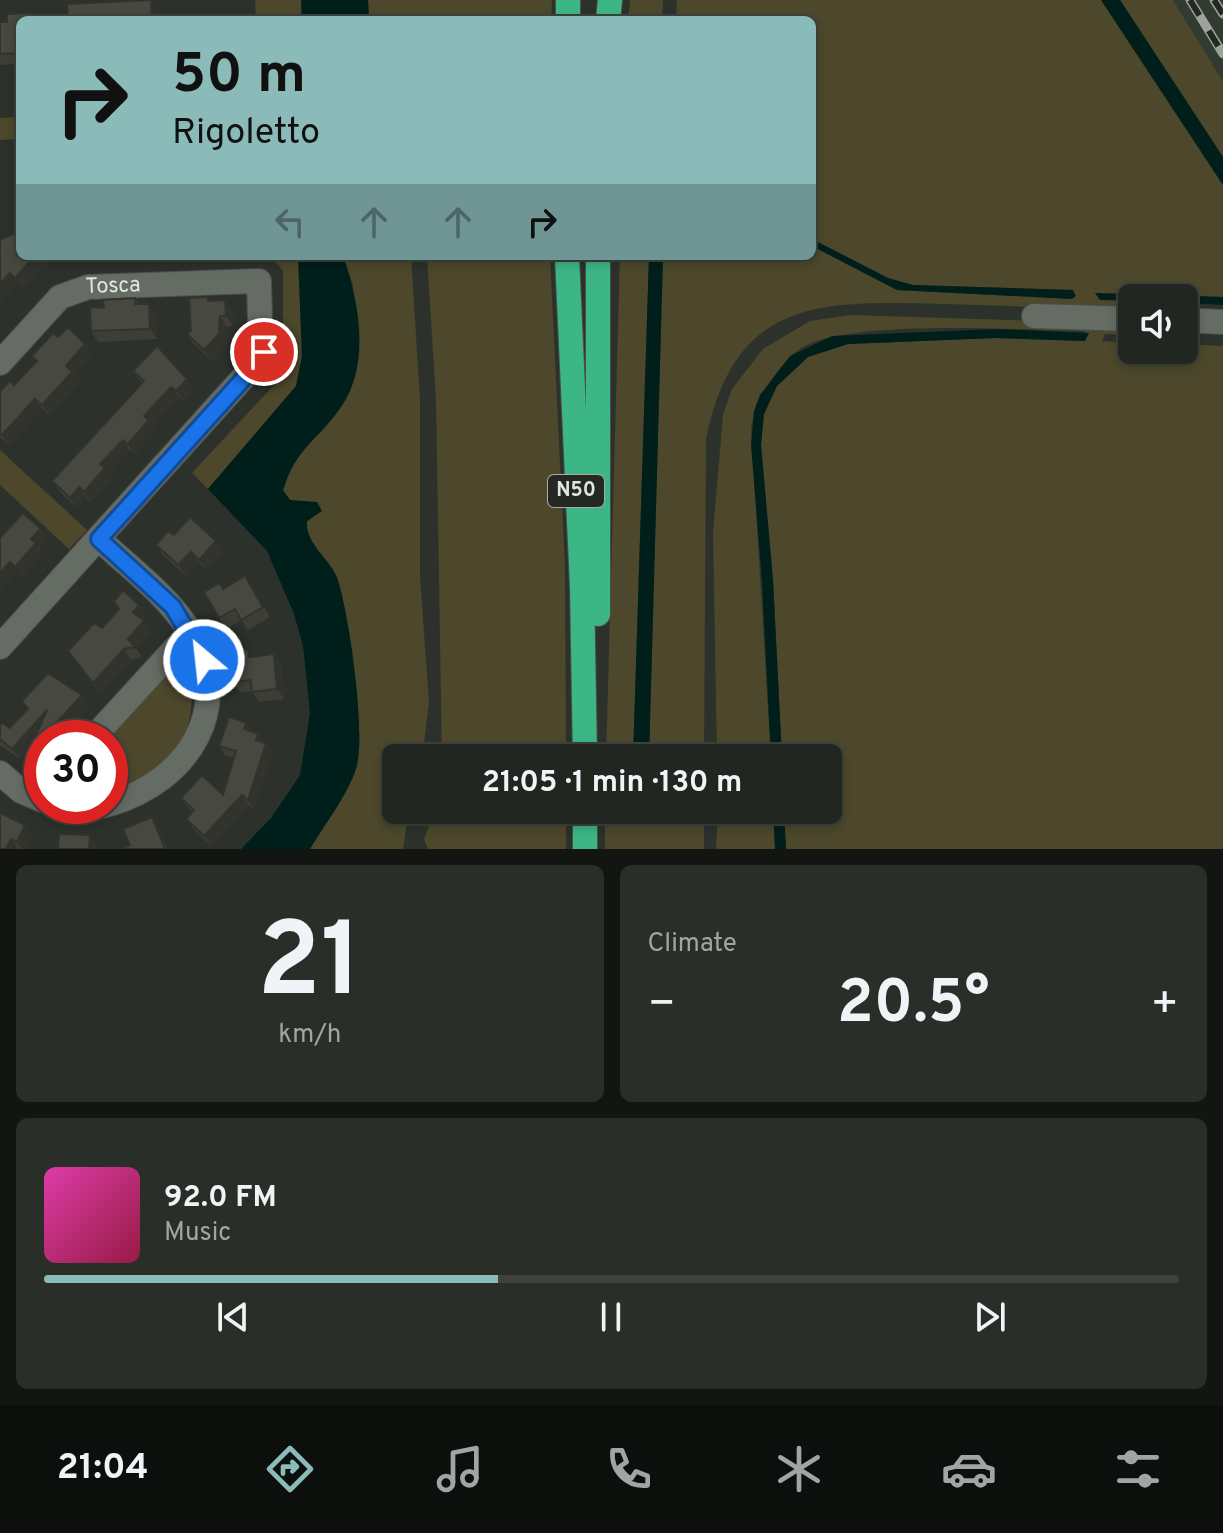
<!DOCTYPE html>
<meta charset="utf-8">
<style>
body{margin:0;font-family:Overpass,sans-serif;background:#292e29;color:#f1f3f6;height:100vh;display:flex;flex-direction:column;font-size:30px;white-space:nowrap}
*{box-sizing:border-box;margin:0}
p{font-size:26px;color:#a2a5a5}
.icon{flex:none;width:44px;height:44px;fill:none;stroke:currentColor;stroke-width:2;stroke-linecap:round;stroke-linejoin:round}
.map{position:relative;height:849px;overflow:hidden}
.panel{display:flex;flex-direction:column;gap:16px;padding:16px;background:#121512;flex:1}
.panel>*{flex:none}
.top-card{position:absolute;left:16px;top:16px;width:800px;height:244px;border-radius:12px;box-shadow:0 4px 12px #0003,0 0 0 2px #3e433e;background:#8bbbb9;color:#111;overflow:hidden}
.fabs{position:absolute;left:1118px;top:284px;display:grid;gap:16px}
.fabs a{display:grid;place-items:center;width:80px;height:80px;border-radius:12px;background:#212620;box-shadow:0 4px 12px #0003,0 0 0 2px #3e433e;font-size:40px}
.speed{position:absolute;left:24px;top:720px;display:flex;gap:16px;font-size:40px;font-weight:700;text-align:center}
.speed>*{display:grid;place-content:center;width:104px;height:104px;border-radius:50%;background:#212620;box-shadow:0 4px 12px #0003,0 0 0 2px #3e433e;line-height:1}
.speed .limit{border:12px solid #d22;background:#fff;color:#111}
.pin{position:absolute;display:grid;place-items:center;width:68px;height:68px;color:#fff;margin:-34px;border:4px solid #fff;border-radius:50%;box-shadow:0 2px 8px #0007}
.me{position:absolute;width:88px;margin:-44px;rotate:332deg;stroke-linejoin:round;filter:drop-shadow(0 0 6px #0008)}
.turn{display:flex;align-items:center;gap:28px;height:168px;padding:0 24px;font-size:36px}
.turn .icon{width:104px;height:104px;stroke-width:2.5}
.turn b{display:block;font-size:56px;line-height:68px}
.lanes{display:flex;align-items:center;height:76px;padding:0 24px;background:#0003;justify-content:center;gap:40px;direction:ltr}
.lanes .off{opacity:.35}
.big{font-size:60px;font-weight:700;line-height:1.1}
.panel .card{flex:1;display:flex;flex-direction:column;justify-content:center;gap:12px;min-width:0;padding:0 28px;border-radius:12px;background:#292e29}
.panel .dial{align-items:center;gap:0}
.dial b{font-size:104px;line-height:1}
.song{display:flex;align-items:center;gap:24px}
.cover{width:96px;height:96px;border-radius:12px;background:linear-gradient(135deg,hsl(320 70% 55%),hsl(340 70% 35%))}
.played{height:8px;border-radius:4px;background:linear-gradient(90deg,#8bbbb9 40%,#3e433e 40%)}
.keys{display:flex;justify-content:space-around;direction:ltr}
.heat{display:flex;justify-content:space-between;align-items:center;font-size:44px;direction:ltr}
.panel .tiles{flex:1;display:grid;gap:16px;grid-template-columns:1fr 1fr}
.card:last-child{grid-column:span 2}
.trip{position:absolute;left:382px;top:744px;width:460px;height:80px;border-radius:12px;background:#212620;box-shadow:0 4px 12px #0003,0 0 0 2px #3e433e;font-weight:700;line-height:80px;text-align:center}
.tabs{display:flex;height:128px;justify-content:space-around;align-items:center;background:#0d0f0d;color:#a2a5a5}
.tabs .icon{width:56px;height:56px}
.tabs .selected{color:#8bbbb9}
.tabs b{font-size:36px;color:#f1f3f6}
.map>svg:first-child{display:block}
.built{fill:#313b2f}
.green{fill:#4d482b}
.water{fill:#001f1b}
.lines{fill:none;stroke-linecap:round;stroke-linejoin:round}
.minor-casing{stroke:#4a4f49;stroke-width:26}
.highway-casing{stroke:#4a4f49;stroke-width:26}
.minor{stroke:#656c64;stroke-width:24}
.highway{stroke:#3db686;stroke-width:24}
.rail-casing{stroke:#9ea39e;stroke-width:9}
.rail{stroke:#232822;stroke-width:6;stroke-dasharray:18;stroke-linecap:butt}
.wall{fill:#3d3f37}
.shaded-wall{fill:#32332d}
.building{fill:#474940;stroke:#32332d;stroke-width:2}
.route-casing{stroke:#114b97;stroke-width:20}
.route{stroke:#1a73e8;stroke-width:14}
.labels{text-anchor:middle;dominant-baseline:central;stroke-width:8;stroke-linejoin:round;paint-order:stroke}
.shield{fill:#232822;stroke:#a8aca8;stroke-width:2}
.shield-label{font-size:20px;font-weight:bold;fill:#e1e5e1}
.street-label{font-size:22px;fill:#e1e5e1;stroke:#232822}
</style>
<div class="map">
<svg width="1223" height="849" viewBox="0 0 1223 849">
<rect width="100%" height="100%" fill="#2c322b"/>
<path class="built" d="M1173,0H1223V82L1218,75Z"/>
<g class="green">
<path d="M255,0H301L302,20H256Z"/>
<path d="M368,0H552L551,20H369Z"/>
<path d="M630,0H663L662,20H628Z"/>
<path d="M677,0H1101L1223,185V297L1095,293L1100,300L1132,302V311C1069,309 1006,305 943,304C821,301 735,297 706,439L704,758H649L663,256H812V246L897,290L1072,299L1075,296L1073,290L913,285L888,278L812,239V20H676Z"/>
<path d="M1120,0H1173L1223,82V157Z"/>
<path d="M20,117V139L0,140V118Z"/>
<path d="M271,256H298L302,356L296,386L208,489L192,473L273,386L283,368V271Z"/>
<path d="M343,256H411L420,400V576L429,703L422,758H396V810H409L403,849H310L356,768L358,723L342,594L306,530L307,522L321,511L290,500L283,491L290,470L308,442L337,413L353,285Z"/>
<path d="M427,256H550L565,567L566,758H442L436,399Z"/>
<path d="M620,256H649L633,758H606Z"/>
<path d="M850,315L1132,324V335L1105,334L1102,341L1132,343V350H1184V344L1223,346V849H786L784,810H828V758H782L773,580L761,445L764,414L777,386L808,357L848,344L996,338L1085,341L1088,334L1084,331C1021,330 852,319 803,347C779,361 756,401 751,428L771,758H717L713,532L723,415L732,389L763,349L810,321Z"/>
<path d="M0,450L87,530L69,549L0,485Z"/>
<path d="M182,651C199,684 194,740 165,764C149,777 128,787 110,798V738H104Z"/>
<path d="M435,810H566V849H428L424,839Z"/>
<rect x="605" y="810" width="99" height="39"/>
<path d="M718,810H773L775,849H716Z"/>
</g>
<g class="water">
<path d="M301,0H368L369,20H302Z"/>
<path d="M1101,0H1120L1223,157V185Z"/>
<path d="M812,239L888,278L913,285L1073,290L1076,296L1072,299L897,290L812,246Z"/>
<path d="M298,256H343C360,303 371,368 339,410C315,443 297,447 283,490L290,500L317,502L322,511L307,521C305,545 331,559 338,580C349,615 367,734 356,769C347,796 325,824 310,849H241L271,818L300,775L310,713L303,646L294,614L267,551L208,489L296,386L302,356Z"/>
<path d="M649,256H663L649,758H633Z"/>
<path d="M1095,293L1223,297V305L1184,303V298L1100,300Z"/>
<path d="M997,329L1089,333L1085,341L996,338L848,344L808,357L777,386L764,414L761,445L773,580L782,758H771L762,581L751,445L754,411L760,395L790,356L832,336Z"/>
<path d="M773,810H784L786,849H775Z"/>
</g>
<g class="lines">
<defs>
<g id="minor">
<path d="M1034,316L1132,319"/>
<path d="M1184,320L1223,322"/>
<path id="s1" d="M0,363L60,297L88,287L259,281L261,358L0,647"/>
<path d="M99,539C130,568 167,595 189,630C237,707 188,781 110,804"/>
<path d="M93,738L190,632"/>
<path d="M0,773L21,791L42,800"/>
<path d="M58,806H103"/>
</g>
<g id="highway">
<path d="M568,20V0"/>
<path d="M608,20L610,0"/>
<path d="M567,256L582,587L585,758"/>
<path d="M598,256V614"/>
<path d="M585,849V810"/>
</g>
</defs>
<use href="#minor" class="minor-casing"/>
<use href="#highway" class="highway-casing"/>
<use href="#minor" class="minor"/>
<use href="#highway" class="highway"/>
<defs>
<g id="rail">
<path d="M1190,0L1223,54"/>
<path d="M1214,0L1223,14"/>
</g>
</defs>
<use href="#rail" class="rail-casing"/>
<use href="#rail" class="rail"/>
</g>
<g class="wall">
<path d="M20,20V64L0,65V22Z"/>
<path d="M208,297L210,301L225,300L232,310L233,326L227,327V344L212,361L194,344L187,334L191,330Z"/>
<path d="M135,298L139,304H149L156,315L157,339L98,342L91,331L104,308Z"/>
<path d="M58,337L85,344L93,354L74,374L80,382L49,415L43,409L9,445L0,437V391L14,385L36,362L32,356Z"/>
<path d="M133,371L187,379L194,389L183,401L179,397L152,425L156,431L135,454L130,450L108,473L112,479L91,502L86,498L77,508L59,491L52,481L142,383Z"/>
<path d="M174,535L223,552L207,570L198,562L186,576L163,555L156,545Z"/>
<path d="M252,587L270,617L248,630L241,620L227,629L219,618L224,589Z"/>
<path d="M119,609L147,615L142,620L151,632L136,648L142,657L131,660L100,693L68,651L102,628Z"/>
<path d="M274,654L281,664L284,699L259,702L252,691L240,692L233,682L253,656Z"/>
<path d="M90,705L59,738H42V754L34,744L20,759L0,745V725L10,728Z"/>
<path d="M253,732L258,734L273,753L254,810L249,805L211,846L193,829L186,819L192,812L181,798L223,795L234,758L226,756L219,746Z"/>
<path d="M0,813L33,836L26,849H0Z"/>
</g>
<g class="shaded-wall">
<path d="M151,0L165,20H152Z"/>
<path d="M35,256H53L23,288L15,278Z"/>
<path d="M10,273L18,284L0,303V284Z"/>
<path d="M225,300L232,310L233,326L226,316Z"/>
<path d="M149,304L156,315L157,339L150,329Z"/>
<path d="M220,316L227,327V344L212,361L204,350Z"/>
<path d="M85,344L93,354L74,374L80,382L49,415L42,405L66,366Z"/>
<path d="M187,379L194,389L183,401L176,391Z"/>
<path d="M171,387L179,397L152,425L156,431L135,454L128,444L144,416Z"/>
<path d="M35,399L43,409L9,445L2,435Z"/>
<path d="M123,440L130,450L108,473L112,479L91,502L84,492L100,464Z"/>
<path d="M79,487L86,498L77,508L70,498Z"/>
<path d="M41,529L48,539L40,548L43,554L22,577L15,567L31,539Z"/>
<path d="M216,541L223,552L207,570L199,560Z"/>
<path d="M191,552L198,562L186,576L178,565Z"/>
<path d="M10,562L17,573L0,591V573Z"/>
<path d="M139,605L147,615L140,622L133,612Z"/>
<path d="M144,621L151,632L136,648L128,639Z"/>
<path d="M124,649L131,660L100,693L93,683Z"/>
<path d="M274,654L281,664L284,699L277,689Z"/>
<path d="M82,695L90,705L59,738H43Z"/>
<path d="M47,710L54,721L20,759L12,749Z"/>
<path d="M247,723L254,732L244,729Z"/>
<path d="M258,734L265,743L256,740Z"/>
<path d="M42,739V753L36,745Z"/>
<path d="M266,743L273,753L254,810L248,800Z"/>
<path d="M242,795L249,805L211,846L204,836Z"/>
<path d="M152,817L159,827L168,849H165Z"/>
<path d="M25,825L33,836L26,849H22L17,842Z"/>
<path d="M90,835L97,845V849H89Z"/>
<path d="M11,839L18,849H6Z"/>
</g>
<g class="building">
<path d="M151,0L152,20H68L67,4Z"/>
<path d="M30,13V20H20V53L0,54V22H7V14Z"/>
<path d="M20,231V256H35L15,278L10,273L0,284V241L2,239Z"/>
<path d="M208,297V301L225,300L226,316H220L219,334L204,350L187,334L191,330L189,298Z"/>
<path d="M135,298V304H149L150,329L91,331L90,307L104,308L103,300Z"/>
<path d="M68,327L85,344L66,366L72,372L42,405L35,399L2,435L0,434V391L10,381L14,385L37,361L32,356L53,333L58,337Z"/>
<path d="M157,346L187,379L176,391L171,387L144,416L149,420L128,444L123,440L100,464L105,468L84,492L79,487L70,498L52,481L144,381L133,371Z"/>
<path d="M23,513L41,529L31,539L36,543L15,567L10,562L0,573V538Z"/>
<path d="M190,517L216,541L199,560L191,552L178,565L156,545L168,531L174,535Z"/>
<path d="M245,576L263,607L241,620L235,609L219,618L204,592L220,583L223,589Z"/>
<path d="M123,590L139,605L133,612L144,621L128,639L135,647L124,649L93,683L68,651L94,623L102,628L119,609L114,601Z"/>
<path d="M248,649L249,657L274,654L277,689L252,692L251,680L233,682L230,651Z"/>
<path d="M48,673L82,695L36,745L33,742L47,710L12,749L0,739V725L2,723L10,728L19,718L28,709L22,701Z"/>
<path d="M229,717L247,723L244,729L258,734L256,740L266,743L248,800L242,795L204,836L186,819L194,810L181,798L202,775L223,795L236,751L219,746Z"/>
<path d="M0,813L25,825L17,842L11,839L6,849H0Z"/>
<path d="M152,817L165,849H121L130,845L123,829Z"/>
<path d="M59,834L90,835L89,849H58Z"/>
</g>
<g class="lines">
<defs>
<path id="route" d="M204,660L173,607L99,539L255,366L264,352"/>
</defs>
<use href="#route" class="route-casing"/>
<use href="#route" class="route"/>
</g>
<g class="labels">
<rect class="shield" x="548" y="475" width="56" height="32" rx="6"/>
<g class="shield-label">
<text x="576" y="491">N50</text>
</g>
<g class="street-label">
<text stroke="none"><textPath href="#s1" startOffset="144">Tosca</textPath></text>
</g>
</g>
</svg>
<div class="fabs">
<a><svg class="icon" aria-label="sound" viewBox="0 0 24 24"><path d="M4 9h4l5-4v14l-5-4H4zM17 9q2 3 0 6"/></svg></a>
</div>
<div class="speed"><div class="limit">30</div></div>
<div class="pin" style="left:264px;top:352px;background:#d93025"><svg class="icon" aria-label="arrive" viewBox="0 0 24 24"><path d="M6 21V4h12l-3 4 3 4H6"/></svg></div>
<svg class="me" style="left:204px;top:660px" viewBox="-20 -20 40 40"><circle r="17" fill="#1a73e8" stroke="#fff" stroke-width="3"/><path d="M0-11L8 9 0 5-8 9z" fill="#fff"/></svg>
<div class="trip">21:05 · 1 min · 130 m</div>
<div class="top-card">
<div class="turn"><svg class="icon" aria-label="right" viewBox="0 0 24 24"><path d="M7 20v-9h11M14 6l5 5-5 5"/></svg><div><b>50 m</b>Rigoletto</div></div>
<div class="lanes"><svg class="icon off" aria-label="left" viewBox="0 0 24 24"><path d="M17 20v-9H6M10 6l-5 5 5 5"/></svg><svg class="icon off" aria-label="ahead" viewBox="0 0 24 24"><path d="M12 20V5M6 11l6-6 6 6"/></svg><svg class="icon off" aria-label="ahead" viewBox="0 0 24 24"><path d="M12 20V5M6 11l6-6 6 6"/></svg><svg class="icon" aria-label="right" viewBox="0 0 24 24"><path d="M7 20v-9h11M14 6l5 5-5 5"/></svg></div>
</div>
</div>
<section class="panel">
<div class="tiles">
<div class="card dial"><b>21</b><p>km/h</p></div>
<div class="card"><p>Climate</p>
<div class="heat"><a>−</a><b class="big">20.5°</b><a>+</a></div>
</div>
<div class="card">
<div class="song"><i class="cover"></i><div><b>92.0 FM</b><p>Music</p></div></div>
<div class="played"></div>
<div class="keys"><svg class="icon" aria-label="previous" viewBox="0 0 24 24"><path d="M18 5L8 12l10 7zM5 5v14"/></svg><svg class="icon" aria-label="pause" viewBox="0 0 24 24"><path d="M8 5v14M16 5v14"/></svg><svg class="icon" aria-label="next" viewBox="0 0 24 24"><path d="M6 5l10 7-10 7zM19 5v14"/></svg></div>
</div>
</div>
</section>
<nav class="tabs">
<b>21:04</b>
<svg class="icon selected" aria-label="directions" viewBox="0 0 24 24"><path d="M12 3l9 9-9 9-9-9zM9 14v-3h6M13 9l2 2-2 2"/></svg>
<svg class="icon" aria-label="music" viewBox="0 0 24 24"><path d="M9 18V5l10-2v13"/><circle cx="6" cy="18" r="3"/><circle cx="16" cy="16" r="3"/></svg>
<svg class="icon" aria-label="phone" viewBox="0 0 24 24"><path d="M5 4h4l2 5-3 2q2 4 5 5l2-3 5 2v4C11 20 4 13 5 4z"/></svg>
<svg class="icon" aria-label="climate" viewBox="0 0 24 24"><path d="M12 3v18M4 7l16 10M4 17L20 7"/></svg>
<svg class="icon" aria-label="car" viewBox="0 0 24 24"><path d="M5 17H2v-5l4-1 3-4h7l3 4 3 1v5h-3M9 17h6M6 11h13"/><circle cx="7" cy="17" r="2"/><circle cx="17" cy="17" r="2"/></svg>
<svg class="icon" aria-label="filters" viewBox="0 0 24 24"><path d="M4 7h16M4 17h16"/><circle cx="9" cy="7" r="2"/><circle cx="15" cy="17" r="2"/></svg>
</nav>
